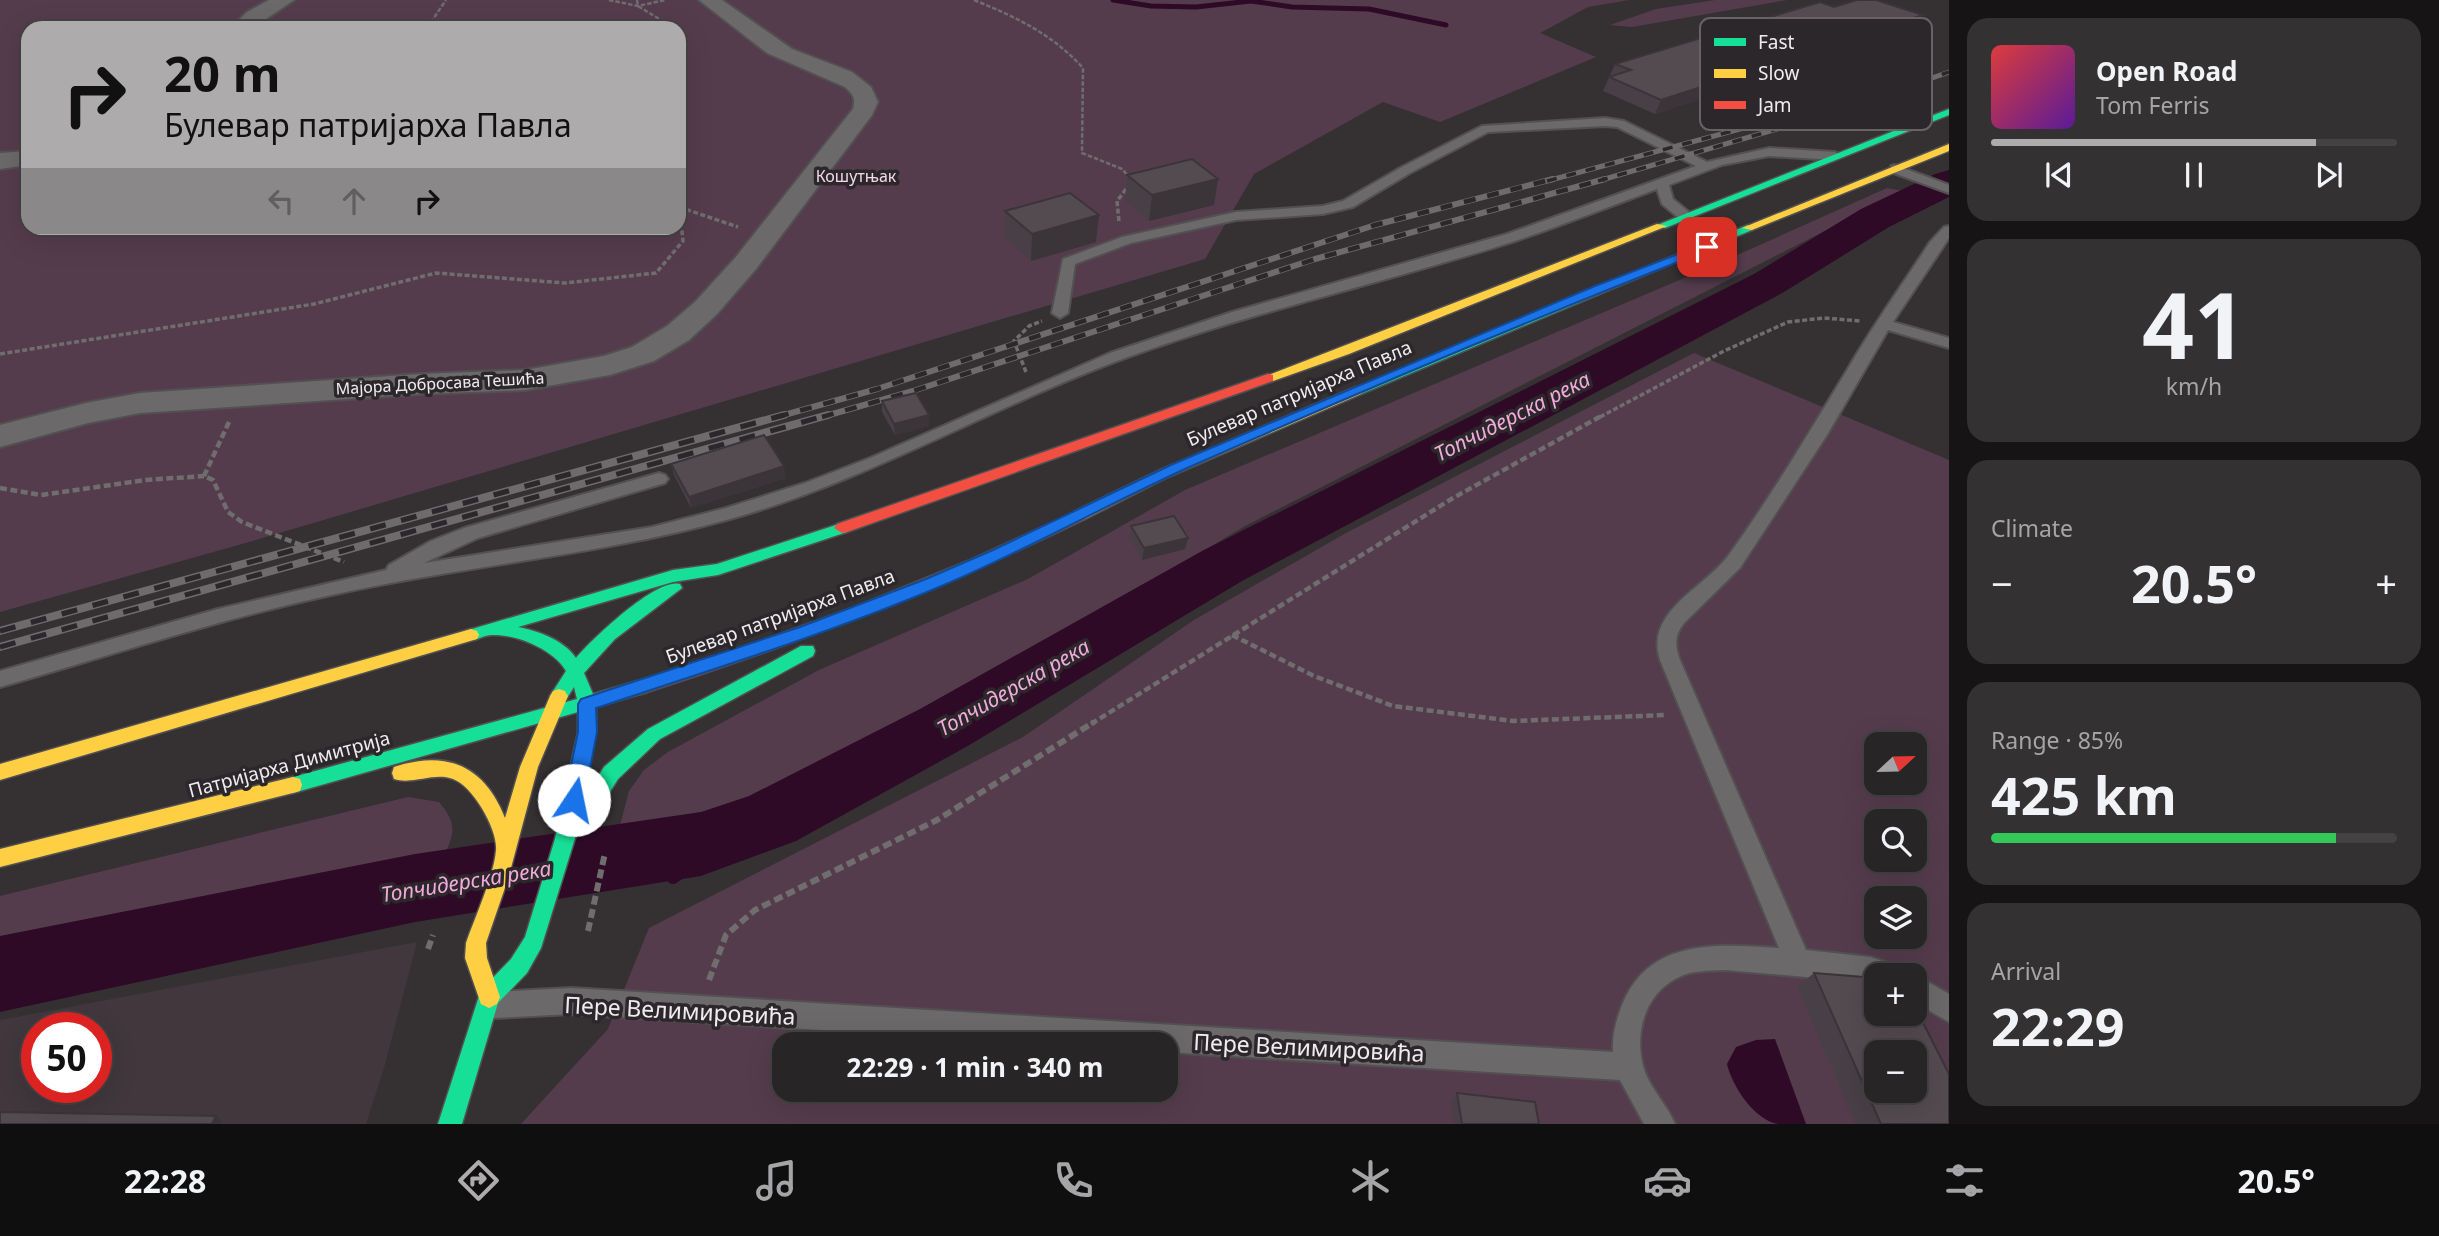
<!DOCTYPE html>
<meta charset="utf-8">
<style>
body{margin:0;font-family:"Noto Sans",sans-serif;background:#343132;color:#f1f3f6;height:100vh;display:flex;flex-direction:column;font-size:26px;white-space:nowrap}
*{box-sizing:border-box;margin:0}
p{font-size:23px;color:#a5a5a7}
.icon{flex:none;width:38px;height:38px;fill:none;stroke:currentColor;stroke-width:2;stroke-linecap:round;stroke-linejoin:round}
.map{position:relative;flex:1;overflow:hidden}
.side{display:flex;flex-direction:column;gap:18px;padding:18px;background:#161415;width:490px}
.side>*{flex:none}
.top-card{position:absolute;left:21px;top:21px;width:665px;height:214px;border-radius:21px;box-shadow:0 7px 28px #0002,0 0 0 2px #444243;background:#aeabad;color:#111;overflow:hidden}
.needle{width:46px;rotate:68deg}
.buttons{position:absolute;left:1864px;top:732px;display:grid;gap:14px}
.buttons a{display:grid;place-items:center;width:63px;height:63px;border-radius:14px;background:#282526;box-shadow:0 7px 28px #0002,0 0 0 2px #444243;font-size:35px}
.speed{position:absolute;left:21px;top:1012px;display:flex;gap:14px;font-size:35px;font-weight:700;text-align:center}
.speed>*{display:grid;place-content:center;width:91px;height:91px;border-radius:50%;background:#282526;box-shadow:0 7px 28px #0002,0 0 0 2px #444243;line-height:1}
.speed .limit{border:10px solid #d22;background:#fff;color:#111}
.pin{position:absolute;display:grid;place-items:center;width:60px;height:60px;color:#fff;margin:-30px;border-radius:14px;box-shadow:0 4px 10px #0006}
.me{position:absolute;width:77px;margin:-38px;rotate:11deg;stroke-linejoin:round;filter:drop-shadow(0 0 5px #0008)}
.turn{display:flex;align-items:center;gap:24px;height:147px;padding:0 28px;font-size:32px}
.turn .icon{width:91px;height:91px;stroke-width:2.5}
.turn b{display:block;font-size:49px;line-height:60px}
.lanes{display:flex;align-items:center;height:66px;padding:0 28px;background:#0003;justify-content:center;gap:35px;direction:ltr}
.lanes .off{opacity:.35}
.big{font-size:52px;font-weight:700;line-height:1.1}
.side .widget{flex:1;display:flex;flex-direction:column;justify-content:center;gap:10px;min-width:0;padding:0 24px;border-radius:21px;background:#343132}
.side .dial{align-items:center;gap:0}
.dial b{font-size:91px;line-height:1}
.song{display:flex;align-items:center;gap:21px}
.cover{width:84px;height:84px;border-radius:10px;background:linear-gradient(135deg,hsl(0 70% 55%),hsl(270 70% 35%))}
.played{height:7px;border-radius:4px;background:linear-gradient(90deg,#aeabad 80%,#444243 80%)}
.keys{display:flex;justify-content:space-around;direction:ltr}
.heat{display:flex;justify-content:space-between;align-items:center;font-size:38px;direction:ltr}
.charge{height:10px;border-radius:5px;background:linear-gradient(90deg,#34c759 85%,#444243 0)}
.trip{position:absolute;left:772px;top:1032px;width:406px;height:70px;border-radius:21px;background:#282526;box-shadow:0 7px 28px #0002,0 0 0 2px #444243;font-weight:700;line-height:70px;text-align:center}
.menu{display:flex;height:112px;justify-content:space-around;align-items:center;background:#100f0f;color:#a5a5a7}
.menu .icon{width:49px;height:49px}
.menu .current{color:#aeabad}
.menu b{font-size:32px;color:#f1f3f6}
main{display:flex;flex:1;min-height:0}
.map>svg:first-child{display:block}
.built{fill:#41373d;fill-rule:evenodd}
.green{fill:#553c4d;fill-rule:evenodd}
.water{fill:#2e0a26}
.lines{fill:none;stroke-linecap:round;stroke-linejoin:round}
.stream-far1{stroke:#2e0a26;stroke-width:5}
.stream{stroke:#2e0a26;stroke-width:12}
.river{fill:#2e0a26;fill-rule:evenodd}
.lane-casing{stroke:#535052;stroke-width:4}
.street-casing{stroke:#535052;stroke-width:4}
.fast-casing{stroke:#535052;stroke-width:3}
.slow-casing{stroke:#535052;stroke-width:3}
.jam-casing{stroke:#535052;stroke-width:3}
.path-far3{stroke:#706d6e;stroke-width:2.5;stroke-dasharray:4.5 2;stroke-linecap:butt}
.path-far2{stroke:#706d6e;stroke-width:3.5;stroke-dasharray:5 2.5;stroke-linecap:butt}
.path-far1{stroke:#706d6e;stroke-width:4.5;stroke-dasharray:7 3.5;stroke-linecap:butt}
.path{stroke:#706d6e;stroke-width:6;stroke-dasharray:9 4.5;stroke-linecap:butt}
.lane{fill:#6c696b;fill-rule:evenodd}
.street{fill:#6c696b;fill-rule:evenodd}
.fast{fill:#16e098;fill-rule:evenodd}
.slow{fill:#ffcf43;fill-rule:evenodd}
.jam{fill:#f24e42;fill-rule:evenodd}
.rail-far2-casing{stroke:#6e6b6c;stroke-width:5}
.rail-far1-casing{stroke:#6e6b6c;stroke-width:6}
.rail-casing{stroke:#6e6b6c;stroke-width:8}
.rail-far2{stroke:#2c272a;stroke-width:3.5;stroke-dasharray:10;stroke-linecap:butt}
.rail-far1{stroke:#2c272a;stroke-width:4.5;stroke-dasharray:12;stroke-linecap:butt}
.rail{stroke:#2c272a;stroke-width:5;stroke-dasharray:16;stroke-linecap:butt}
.wall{fill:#484046}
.shaded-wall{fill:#3b3439}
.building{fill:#544b51;stroke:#3b3439;stroke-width:2;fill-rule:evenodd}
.route{fill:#1a73e8;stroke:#114b97;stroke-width:2}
.labels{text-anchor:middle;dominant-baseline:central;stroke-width:7;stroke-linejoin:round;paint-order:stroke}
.far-park-label{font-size:16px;fill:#f6d8ec;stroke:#2c272a}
.far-street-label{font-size:16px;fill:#efecee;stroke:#2c272a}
.street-label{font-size:19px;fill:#efecee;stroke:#2c272a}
.water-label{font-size:21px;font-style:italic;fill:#f2aadc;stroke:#2c272a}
.near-street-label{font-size:23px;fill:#efecee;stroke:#2c272a}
.key{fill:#2c272a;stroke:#666265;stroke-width:2}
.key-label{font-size:19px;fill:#efecee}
</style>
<main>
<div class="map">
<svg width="1949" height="1124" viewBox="0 0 1949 1124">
<rect width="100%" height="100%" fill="#353133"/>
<path class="built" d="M417,942L384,1068L366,1124H0V1020ZM37,1027H96V1087H37Z"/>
<g class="green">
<path d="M0,0H1629L1588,7L1540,33L1596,57L1440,122L1383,102L1254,174L1205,259L249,542L0,612ZM28,28H679V228H28Z"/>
<path d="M1715,0H1787L1632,27L1610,25L1656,9Z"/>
<path d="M1887,188L1903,191L1245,526L885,741L773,800L732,815L617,837L629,791L644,770L668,752L819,670L1028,579L1185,490L1715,265Z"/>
<path d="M1694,353L1949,460V1124H521L608,1029L649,928L1023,737L1194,620L1346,533ZM1876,744H1914V782H1876ZM1876,821H1914V859H1876ZM1876,898H1914V936H1876ZM1876,975H1914V1013H1876ZM784,1045H1166V1090H784ZM1876,1052H1914V1090H1876Z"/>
<path d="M408,797L439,802C460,827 453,835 441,863L0,948V896Z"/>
</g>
<path class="water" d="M1775,1039L1806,1124C1797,1124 1787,1124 1778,1124C1754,1120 1732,1086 1727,1064L1736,1047L1756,1040Z"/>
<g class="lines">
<path class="stream-far1" d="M1113,0L1151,6L1196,7L1251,1L1292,7L1369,9L1446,25"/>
<path class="stream" d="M673,878L746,828"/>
<path class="river" d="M1949,170V197L1889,227L1784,292L1242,581L966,747L796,841L701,876L415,922L0,1012V936L415,854L701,812L749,796L920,709L1202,551L1754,274L1861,209L1935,174Z"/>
<defs>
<g id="lane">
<path d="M1605,118L1624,121L1707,162L1769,148L1835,152L1841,156L1835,160L1769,156L1722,165L1669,185L1673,199L1690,213V219H1680L1662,204L1657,189C1611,206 1565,224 1518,240C1388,282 1254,311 1125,358C991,407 868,481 730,519C601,555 467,565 336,594C223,618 111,655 0,687V671L218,609L386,570L389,565L431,541L464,528L659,473L665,475L668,479L665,483L478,538L424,563L652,527L726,508L805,483L870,458L1110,353L1232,312L1507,234L1696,166L1617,127L1605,126L1488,132L1410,173L1353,207L1323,214L1236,220L1131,243L1075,264L1068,313L1060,318L1052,313L1063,259L1122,237L1236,212L1323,206L1343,201L1402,167L1482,126Z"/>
<path d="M1895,165L1949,185V193L1891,172V166Z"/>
<path d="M1949,226V238L1893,322L1949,338V348L1888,330L1827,435L1740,568L1684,623C1674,636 1675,646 1680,660L1806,950L1871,957L1896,966L1900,975H1876V983L1725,970C1709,971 1691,970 1677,978C1643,995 1633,1038 1645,1072C1652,1091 1668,1106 1675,1124H1644L1620,1080L1166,1052V1045H1057L571,1014L493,1018L484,1014L480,1005L484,996L493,992L571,988L1613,1052C1612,1035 1616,1021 1622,1005C1649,937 1719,944 1779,948L1660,660C1644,612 1704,588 1728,556C1772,495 1810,431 1849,367C1874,324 1903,284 1930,242L1944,227Z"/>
<path d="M1914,974L1949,994V1022L1914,1002Z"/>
</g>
<g id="street">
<path d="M269,0H294L253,28H231L247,12Z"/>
<path d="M699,0H722L792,49L852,72L871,87L878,102L872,115L756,269L717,314L689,340L654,361L610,375L525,390L420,394L140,413L88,423L0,447V425L86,403L140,393L420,374L525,370L604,356L632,347L667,326L695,302L736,257L853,109C856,98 853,94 845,87L767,53Z"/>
<path d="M28,151V165L0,169V153Z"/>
</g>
<g id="fast">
<path d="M1949,109V115L1665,228L1655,226Z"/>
<path d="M1748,225L1754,228L1752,230L1361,394H1351L1349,391Z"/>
<path d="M842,523L850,528L847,532L718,575L673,582L518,627C538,631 564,640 576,658C591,640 657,577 680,584L682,588L615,639L584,673L593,694L641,680L647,682L650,687L647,692L596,707V732L582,802L604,767L648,729L801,646H813L815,651L813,656L660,739L618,779L584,833L576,835L541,948L527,973L498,1003L462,1124H438L481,990L511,959L525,937L555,839L578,732V712L293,793L286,791L284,785L286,779L577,699L574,687L565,701L559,703L553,701L550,696L566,671C554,650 517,634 492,635C482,635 475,643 465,639L463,635L465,631L673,570L717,564Z"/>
</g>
<g id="slow">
<path d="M1949,144V151L1752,230L1742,228Z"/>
<path d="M1657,224L1667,226L1349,354L1273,381H1263L1261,378Z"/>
<path d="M1356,387L1363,391L1361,394L1168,477L1085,519H1075L1072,515L1075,511L1158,471Z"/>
<path d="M471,629L477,631L479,635L477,639L0,780V764Z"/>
<path d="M559,689L565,691L568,696L538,767L508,879L486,943L487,958L500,997L497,1004L489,1008L481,1004L465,958L466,943C475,917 494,876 496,850C498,830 473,786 453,779C434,772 413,785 394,779L392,773L394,767C448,749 485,767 505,818L520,767L550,696L553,691Z"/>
<path d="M293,777L300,779L302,785L300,791L293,793L0,867V849Z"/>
</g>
<g id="jam">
<path d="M1268,374L1273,375V381L847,532L842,533L834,528L837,524Z"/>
<path d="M1080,510L1088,515L1085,519C941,589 794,645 641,694L635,692L632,687L635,682L747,646L858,606L968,561Z"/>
</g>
</defs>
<use href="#lane" class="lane-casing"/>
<use href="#street" class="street-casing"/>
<use href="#fast" class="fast-casing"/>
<use href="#slow" class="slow-casing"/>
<use href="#jam" class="jam-casing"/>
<g class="path-far3">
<path d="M609,0L638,6L665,0"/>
<path d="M637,0L638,6L674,28"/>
<path d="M974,0C1016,17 1052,34 1083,68L1082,153L1122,169L1130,178"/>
<path d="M427,28L446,0"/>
</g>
<g class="path-far2">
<path d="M679,207L738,227"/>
<path d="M1119,221L1117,201L1130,184"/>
<path d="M0,354L314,304L436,273L565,283L656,273L683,241L679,204"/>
<path d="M1026,372L1014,341L1029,326L1042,321"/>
<path d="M1600,417L1724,351L1788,322L1824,318L1860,321"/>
</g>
<g class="path-far1">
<path d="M229,422L204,476L213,480L228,512L242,522L344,562"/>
<path d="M0,488L41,495L146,480L204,476"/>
<path d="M1232,635L1314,676L1393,706L1513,721L1666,715"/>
<path d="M1091,724L1453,498L1603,415"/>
</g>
<g class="path">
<path d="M588,931L605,853"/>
<path d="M428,949L433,935"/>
<path d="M709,980L726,935L755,910L937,820L1094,722"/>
</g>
<use href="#lane" class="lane"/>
<use href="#street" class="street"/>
<use href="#fast" class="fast"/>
<use href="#slow" class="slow"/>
<use href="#jam" class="jam"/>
<defs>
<g id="rail-far2">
<path d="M1547,181L1777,119"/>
<path d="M1598,181L1822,116L1949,72"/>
</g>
<g id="rail-far1">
<path d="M777,417L877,389L1375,225L1553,179"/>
<path d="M822,417L913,391L1315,259L1605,179"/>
</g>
<g id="rail">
<path d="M0,631L784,415"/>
<path d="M0,647L828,415"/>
</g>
</defs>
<use href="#rail-far2" class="rail-far2-casing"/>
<use href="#rail-far1" class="rail-far1-casing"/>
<use href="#rail" class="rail-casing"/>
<use href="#rail-far2" class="rail-far2"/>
<use href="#rail-far1" class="rail-far1"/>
<use href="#rail" class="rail"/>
</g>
<g class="wall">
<path d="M1834,7L1916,28L1655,114L1603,91L1615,64Z"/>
<path d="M1127,175L1214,205L1149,221L1125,201Z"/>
<path d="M1005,211L1096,242L1031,261L1004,238Z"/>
<path d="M882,401L929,415V426L895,435L882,412Z"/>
<path d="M671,464L786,478L691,508L674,475Z"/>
<path d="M1131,526L1188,538L1185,549L1142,560L1129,537Z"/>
<path d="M1814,973L1949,1124H1856L1797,987Z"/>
<path d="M1457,1093L1539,1124H1454L1450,1102Z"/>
</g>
<g class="shaded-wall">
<path d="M1923,15L1916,28L1655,114L1661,100Z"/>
<path d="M1218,179L1214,205L1149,221L1152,195Z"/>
<path d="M1099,215L1096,242L1031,261L1032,234Z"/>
<path d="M929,415V426L895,435L894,424Z"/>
<path d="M784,466L786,478L691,508L689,497Z"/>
<path d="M1188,538L1185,549L1142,560L1144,548Z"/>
<path d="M216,1116L221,1120L220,1124H212Z"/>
</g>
<g class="building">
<path d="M1857,0H1876L1923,15L1661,100L1609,77L1631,70L1615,64L1820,2L1834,7Z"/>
<path d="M1192,159L1218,179L1152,195L1127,175Z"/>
<path d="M1070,193L1099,215L1032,234L1005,211Z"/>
<path d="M916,393L929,415L894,424L882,401Z"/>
<path d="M764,435L784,466L689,497L671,464Z"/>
<path d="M1174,516L1188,538L1144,548L1131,526Z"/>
<path d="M1814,973L1876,978V1013H1914V1005L1949,1074V1124H1881ZM1876,1052H1914V1090H1876Z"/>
<path d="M1457,1093L1535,1102L1539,1124H1462Z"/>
<path d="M0,1112L216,1116L212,1124H0Z"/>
</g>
<path class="route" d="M1707,243L1713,247L1711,249C1534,318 1359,392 1185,469C1102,507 1023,552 939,587C827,634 711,670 596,708L597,732L584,800L581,806L574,808L567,806L564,800L578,732V704L581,699L800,627L926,579L993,550L1173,464L1595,286Z"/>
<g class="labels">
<g class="far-park-label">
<text x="856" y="176">Кошутњак</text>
</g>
<g class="far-street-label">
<text transform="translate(440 383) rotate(-3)">Мајора Добросава Тешића</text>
</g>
<g class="street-label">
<text transform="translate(1299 393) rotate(-23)">Булевар патријарха Павла</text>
<text transform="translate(780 616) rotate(-20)">Булевар патријарха Павла</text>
<text transform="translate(289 764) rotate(-15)">Патријарха Димитрија</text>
</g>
<g class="water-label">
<text transform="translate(1512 416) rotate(-27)">Топчидерска река</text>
<text transform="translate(1013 687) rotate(-30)">Топчидерска река</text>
<text transform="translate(466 881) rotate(-9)">Топчидерска река</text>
</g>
<g class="near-street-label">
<text transform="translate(680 1010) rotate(3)">Пере Велимировића</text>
<text transform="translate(1309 1047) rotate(3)">Пере Велимировића</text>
</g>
</g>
<rect x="1700" y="18" width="232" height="112" rx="10" class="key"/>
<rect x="1714" y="38" width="32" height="8" fill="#16e098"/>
<rect x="1714" y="69" width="32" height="9" fill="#ffcf43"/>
<rect x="1714" y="101" width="32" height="8" fill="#f24e42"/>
<g class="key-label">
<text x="1758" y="49">Fast</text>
<text x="1758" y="80">Slow</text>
<text x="1758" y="112">Jam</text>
</g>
</svg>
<div class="buttons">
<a><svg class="needle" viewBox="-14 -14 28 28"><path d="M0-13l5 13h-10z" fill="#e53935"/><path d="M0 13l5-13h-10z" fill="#a5a5a7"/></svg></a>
<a><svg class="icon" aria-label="search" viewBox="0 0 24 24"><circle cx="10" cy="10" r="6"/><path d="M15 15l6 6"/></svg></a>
<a><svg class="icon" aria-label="layers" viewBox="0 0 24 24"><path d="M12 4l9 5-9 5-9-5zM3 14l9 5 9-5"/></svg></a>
<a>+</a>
<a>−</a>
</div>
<div class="speed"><div class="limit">50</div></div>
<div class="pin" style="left:1707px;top:247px;background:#d93025"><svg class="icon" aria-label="arrive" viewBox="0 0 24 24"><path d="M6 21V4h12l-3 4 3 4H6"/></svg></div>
<svg class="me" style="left:574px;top:800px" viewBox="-20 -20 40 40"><circle r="19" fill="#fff"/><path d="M0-13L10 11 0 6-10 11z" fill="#1a73e8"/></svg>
<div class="trip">22:29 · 1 min · 340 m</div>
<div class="top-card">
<div class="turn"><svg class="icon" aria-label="right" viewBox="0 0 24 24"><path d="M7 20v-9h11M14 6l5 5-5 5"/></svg><div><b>20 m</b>Булевар патријарха Павла</div></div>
<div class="lanes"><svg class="icon off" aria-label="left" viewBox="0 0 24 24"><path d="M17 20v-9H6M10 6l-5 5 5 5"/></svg><svg class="icon off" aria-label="ahead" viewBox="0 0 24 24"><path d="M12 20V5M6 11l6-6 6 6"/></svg><svg class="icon" aria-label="right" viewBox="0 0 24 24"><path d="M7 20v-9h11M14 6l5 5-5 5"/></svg></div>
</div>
</div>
<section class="side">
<div class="widget">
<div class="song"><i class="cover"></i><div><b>Open Road</b><p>Tom Ferris</p></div></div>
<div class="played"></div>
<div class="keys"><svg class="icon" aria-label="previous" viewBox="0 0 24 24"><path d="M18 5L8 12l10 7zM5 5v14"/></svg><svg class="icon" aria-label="pause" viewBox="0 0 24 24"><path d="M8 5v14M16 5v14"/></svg><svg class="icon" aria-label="next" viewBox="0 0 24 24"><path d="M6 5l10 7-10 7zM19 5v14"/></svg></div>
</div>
<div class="widget dial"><b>41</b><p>km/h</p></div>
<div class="widget"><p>Climate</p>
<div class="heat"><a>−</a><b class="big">20.5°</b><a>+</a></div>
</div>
<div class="widget"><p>Range · 85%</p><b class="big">425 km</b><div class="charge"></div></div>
<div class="widget"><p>Arrival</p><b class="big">22:29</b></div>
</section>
</main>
<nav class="menu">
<b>22:28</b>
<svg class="icon current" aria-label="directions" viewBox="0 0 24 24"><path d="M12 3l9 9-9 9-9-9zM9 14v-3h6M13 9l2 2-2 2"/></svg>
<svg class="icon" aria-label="music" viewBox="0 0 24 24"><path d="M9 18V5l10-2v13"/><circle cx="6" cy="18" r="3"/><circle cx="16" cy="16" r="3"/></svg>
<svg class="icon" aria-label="phone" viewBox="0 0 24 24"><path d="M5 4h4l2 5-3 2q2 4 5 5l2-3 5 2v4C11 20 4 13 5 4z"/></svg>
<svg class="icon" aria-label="climate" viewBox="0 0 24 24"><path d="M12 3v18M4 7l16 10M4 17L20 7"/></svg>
<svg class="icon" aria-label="car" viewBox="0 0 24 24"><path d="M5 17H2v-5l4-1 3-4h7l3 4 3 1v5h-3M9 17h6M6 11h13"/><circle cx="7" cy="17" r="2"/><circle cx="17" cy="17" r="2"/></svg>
<svg class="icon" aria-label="filters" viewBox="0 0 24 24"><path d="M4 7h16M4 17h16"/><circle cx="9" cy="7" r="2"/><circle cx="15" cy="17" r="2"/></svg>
<b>20.5°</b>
</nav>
